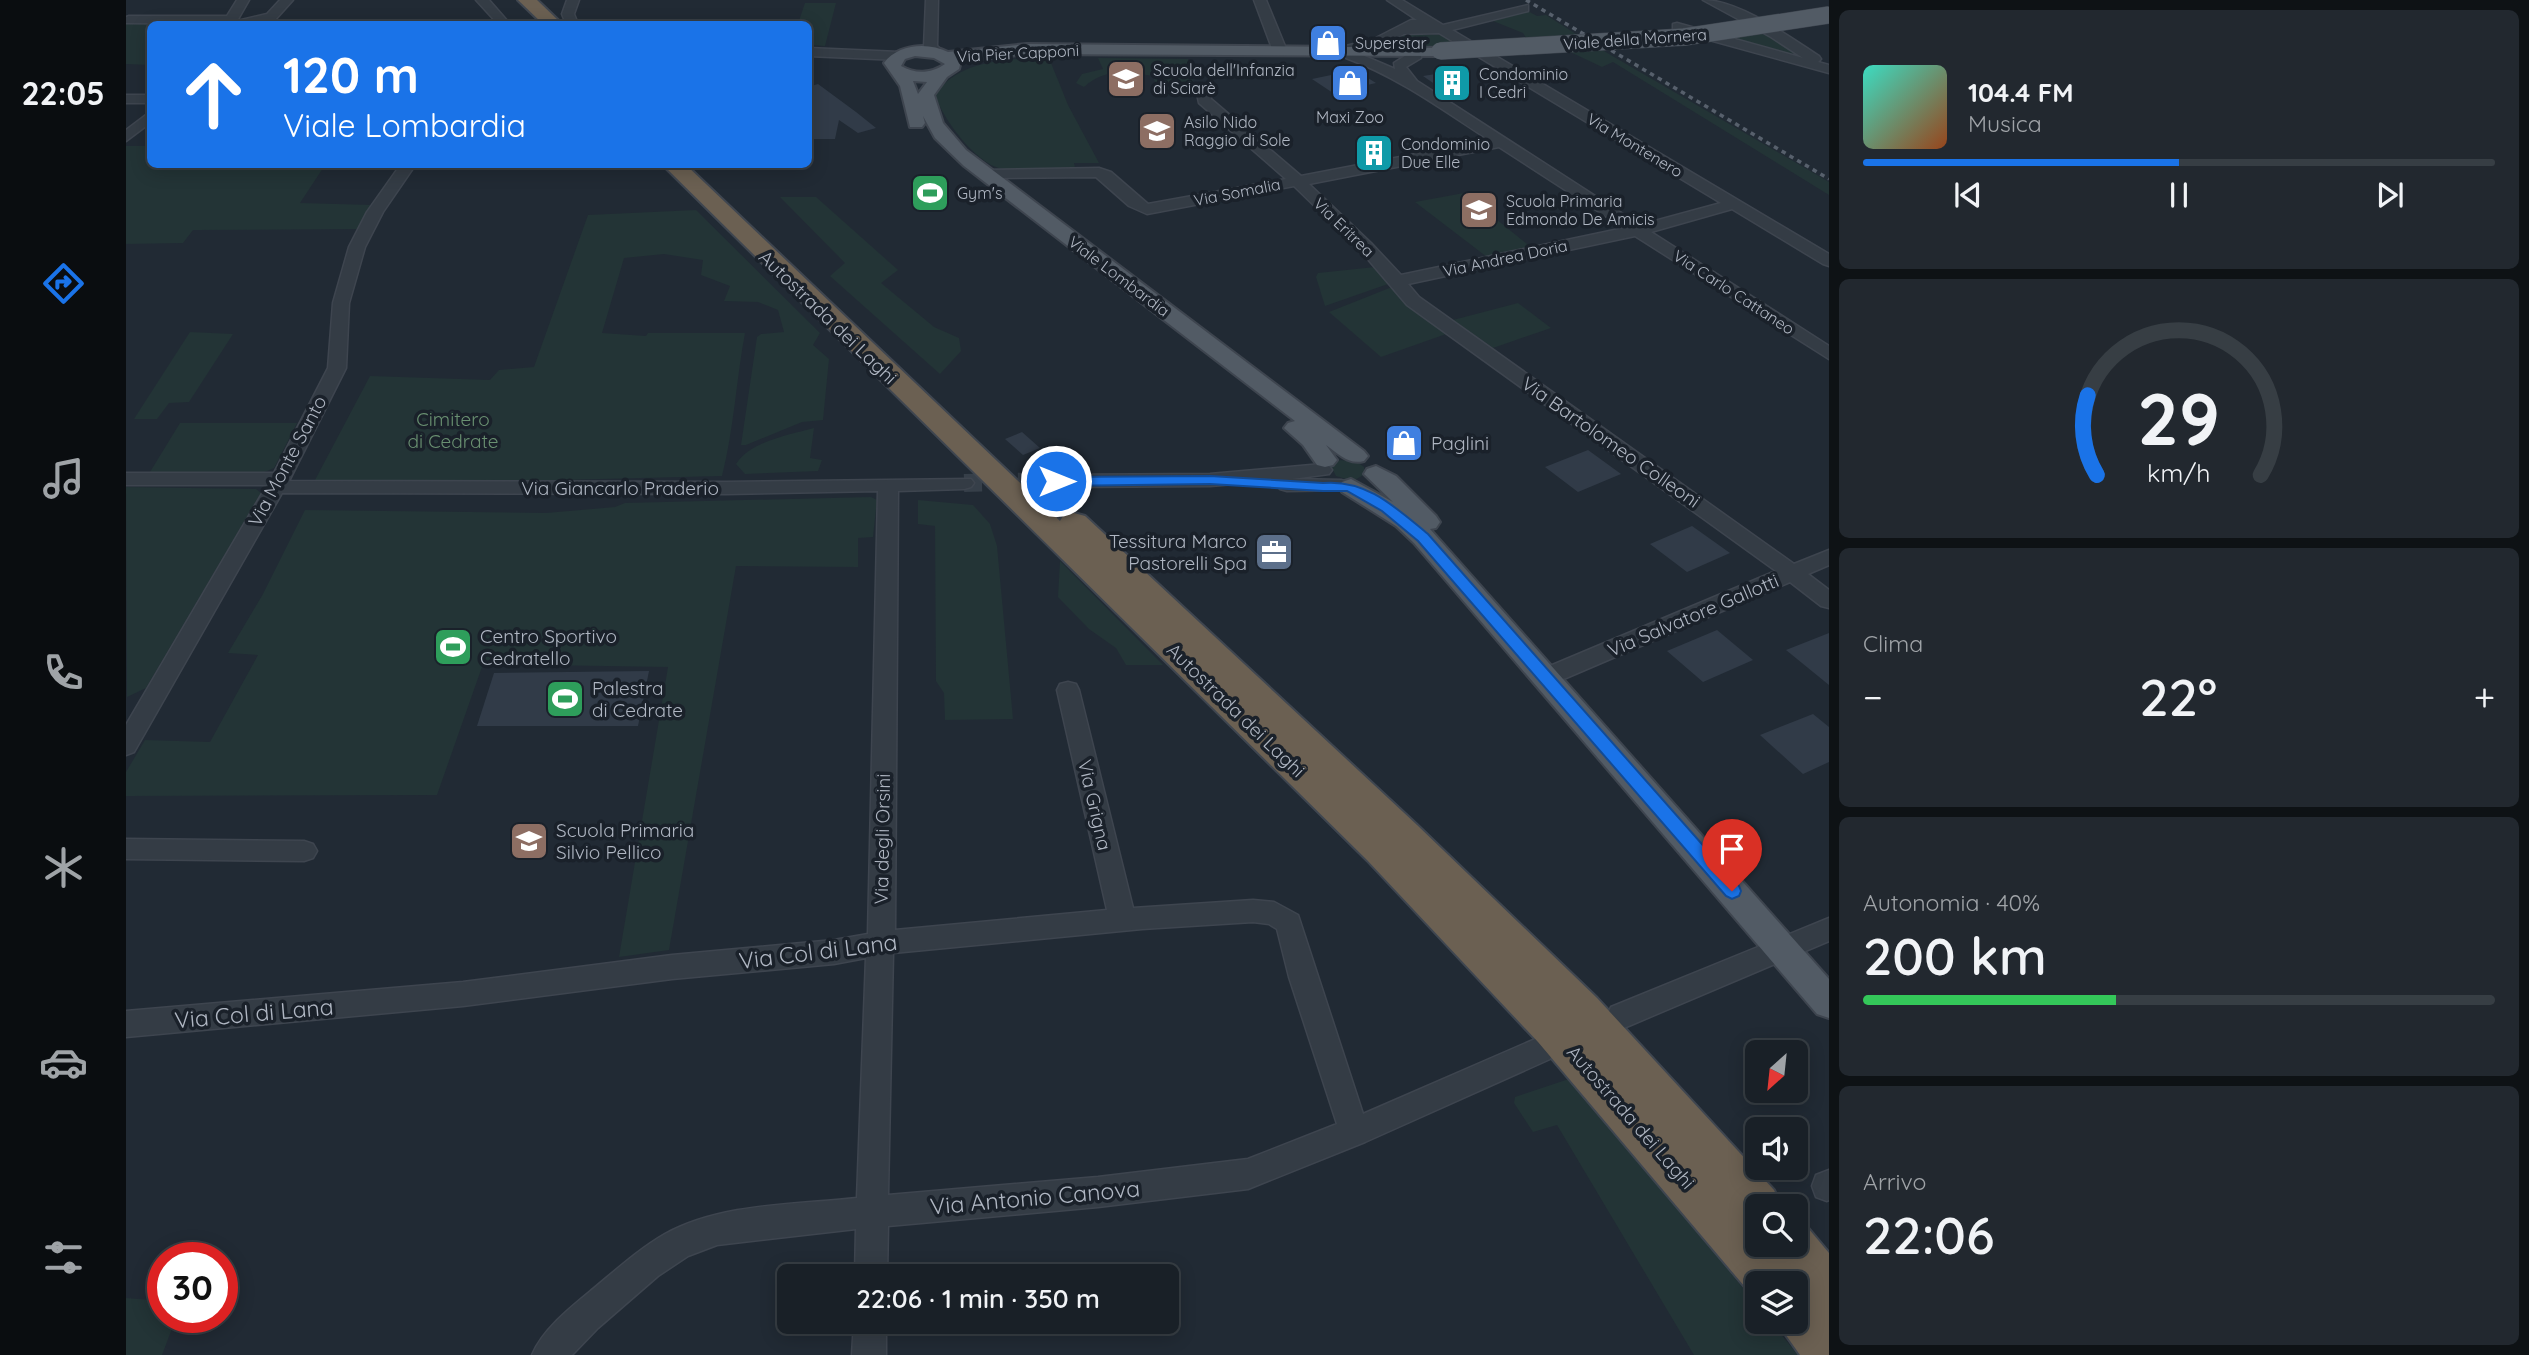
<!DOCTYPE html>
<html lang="it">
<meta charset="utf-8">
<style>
body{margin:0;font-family:Quicksand,sans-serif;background:#22282f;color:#f1f3f6;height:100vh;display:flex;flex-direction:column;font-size:26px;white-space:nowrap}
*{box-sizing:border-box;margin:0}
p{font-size:23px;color:#9fa3a7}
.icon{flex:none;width:38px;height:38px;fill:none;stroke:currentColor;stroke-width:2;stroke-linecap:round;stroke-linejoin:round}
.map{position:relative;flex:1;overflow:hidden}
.sheet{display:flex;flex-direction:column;gap:10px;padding:10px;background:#0e1215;width:700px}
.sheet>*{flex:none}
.banner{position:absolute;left:21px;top:21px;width:665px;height:147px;border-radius:10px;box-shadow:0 4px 18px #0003,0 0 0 2px #373e44;background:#1a73e8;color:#fff;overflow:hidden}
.needle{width:46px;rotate:207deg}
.buttons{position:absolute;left:1619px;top:1040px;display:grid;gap:14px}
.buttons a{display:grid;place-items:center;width:63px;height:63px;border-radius:10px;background:#192027;box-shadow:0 4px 18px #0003,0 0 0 2px #373e44;font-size:35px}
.speed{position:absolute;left:21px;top:1242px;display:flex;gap:14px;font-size:35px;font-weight:700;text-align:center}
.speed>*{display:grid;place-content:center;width:91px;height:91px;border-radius:50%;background:#192027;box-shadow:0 4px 18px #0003,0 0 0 2px #373e44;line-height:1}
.speed .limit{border:10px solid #d22;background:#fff;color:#111}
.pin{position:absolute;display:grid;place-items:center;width:60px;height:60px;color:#fff;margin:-72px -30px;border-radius:50% 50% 50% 0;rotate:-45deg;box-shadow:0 0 7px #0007}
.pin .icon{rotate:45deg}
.me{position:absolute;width:77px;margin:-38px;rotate:90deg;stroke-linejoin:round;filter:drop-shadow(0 0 5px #0008)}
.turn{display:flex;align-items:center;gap:24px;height:147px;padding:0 21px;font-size:32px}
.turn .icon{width:91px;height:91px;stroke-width:2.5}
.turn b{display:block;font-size:49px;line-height:60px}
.big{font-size:52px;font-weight:600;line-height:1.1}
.sheet .widget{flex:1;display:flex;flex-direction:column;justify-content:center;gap:10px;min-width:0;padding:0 24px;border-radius:10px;background:#22282f}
.sheet .dial{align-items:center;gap:0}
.dial svg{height:182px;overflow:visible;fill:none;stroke:#373e44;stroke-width:7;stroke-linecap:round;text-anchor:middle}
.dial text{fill:#f1f3f6;stroke:none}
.song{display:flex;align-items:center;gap:21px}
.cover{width:84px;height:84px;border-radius:10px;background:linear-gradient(135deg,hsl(170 70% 55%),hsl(20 70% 35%))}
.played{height:7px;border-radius:4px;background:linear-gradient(90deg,#1a73e8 50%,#373e44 50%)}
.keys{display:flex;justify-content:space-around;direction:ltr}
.heat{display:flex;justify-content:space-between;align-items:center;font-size:38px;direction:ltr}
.charge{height:10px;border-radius:5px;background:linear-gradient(90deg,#34c759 40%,#373e44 0)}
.trip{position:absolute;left:651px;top:1264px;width:402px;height:70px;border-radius:10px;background:#192027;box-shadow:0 4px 18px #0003,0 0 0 2px #373e44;font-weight:600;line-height:70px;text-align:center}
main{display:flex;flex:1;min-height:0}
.tabs{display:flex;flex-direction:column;width:126px;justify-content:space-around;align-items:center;background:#0a0d10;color:#9fa3a7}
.tabs .icon{width:49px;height:49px}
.tabs .selected{color:#1a73e8}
.tabs b{font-size:32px;color:#f1f3f6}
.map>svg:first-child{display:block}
.green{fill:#233436}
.building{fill:#313b48}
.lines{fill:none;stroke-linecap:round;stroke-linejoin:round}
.minor-tunnel{stroke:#363f49;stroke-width:18;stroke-dasharray:18 9;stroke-linecap:butt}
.minor-casing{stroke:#3e454f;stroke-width:3}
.major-casing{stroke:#3e454f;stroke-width:4}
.highway-casing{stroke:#3f4650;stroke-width:4}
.minor{fill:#343c45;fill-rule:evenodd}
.major{fill:#525b65;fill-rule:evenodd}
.highway{fill:#6b6052;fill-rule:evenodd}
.rail{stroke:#57606c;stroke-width:3.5;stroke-dasharray:4.5 4.5;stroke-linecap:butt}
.major-bridge-casing{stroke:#3e454f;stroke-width:18;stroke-linecap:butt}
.major-bridge{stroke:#525b65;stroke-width:17}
.route{fill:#1a73e8;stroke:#114b97;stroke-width:2}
.labels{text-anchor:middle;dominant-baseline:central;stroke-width:7;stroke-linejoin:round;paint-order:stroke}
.far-street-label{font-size:16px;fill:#afb6c2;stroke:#1a212a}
.far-poi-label{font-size:16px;fill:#afb6c2;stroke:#1a212a;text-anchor:start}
.street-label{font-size:19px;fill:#afb6c2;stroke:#1a212a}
.park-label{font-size:19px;fill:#699071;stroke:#1a212a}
.poi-label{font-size:19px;fill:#afb6c2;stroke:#1a212a;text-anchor:start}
.near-street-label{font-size:23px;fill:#afb6c2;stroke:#1a212a}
</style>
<main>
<nav class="tabs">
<b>22:05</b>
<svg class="icon selected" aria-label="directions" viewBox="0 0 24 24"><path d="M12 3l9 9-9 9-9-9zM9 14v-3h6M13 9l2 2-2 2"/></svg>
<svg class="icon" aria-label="music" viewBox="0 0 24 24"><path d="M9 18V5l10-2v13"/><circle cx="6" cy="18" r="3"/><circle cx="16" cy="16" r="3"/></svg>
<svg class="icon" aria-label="phone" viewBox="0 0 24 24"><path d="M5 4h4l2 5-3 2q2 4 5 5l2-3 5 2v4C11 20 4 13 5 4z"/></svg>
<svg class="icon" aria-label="climate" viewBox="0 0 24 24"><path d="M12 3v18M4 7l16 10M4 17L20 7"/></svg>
<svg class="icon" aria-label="car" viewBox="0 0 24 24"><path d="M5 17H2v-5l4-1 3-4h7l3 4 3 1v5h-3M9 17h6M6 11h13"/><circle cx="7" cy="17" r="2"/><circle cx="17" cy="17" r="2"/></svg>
<svg class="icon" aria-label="filters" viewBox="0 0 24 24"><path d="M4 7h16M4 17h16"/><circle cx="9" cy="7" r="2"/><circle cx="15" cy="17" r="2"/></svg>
</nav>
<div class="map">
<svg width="1703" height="1355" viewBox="0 0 1703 1355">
<rect width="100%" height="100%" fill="#212a34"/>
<g class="green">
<path d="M679,3H710L699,46L683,45L682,24H672Z"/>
<path d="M1400,10L1411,16L1420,15L1455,37L1402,41L1397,33L1362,19Z"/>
<path d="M45,22L24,24V65L0,64V23Z"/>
<path d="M1625,25L1688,63L1613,44L1584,30Z"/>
<path d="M1280,34L1315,35L1334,45L1291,48L1271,40Z"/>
<path d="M1471,47L1703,182V195L1487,62L1476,67L1440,50Z"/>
<path d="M923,58L942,105L973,163H948L949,168C926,168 900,172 878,169C851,166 817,119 809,95C833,59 883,59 923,58Z"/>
<path d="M972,58L1062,59L1071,96L1033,95L1027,76C1001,72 978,68 958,87L950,83L956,74L977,69Z"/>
<path d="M0,146H24V164L199,165L174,203L247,205L235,229L67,230L57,243L0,244Z"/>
<path d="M1338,193L1406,248L1361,257L1289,202Z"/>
<path d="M654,197H690L772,270L755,283L808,327L833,338L835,351L814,374L704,276L719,263Z"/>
<path d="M570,210L694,333L687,345L703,359L697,420L676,422L620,445H615L631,337L635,334L658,332L652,310L632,302L598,301L604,286L575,275L577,260L538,254L498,258L476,333L520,336L522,333H619C610,381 608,429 596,476L393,481L189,480L244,376L364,380L373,370L408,367L462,215Z"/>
<path d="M1249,267L1262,284L1199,306L1190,277L1192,273Z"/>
<path d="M1266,287L1323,333L1255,357L1203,312Z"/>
<path d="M1392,303L1425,328L1367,348L1327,320Z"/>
<path d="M64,332L107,334L63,402L43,403L31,419H8Z"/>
<path d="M54,423H171L148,468L134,474L24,472Z"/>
<path d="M688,428L684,458L696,460L692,471L619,474L610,464C625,441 663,435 688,428Z"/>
<path d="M1214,460L1231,462L1238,467L1239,474L1227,481L1210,476L1205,466Z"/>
<path d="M0,487L130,489L135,493L20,688L1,697Z"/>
<path d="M745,497L751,500L747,537L732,538V567L610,566L543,950L493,957L542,667L357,664L311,795L0,796V772L19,740L84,742L132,655L102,653L137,594L179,510L420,513L489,507L499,503Z"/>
<path d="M792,500L847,505L864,524L871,546L887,719L819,720L818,693L810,681L809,526L792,524Z"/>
<path d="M934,561L1037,665H1000L990,648L963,629L932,597Z"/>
<path d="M1446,1078L1631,1305V1321H1644L1672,1355H1568L1431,1125L1407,1132L1388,1103L1389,1097Z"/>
<path d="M0,1298L37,1301V1318H50L36,1355H0Z"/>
</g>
<g class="building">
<path d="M1229,70L1250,83L1207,93L1186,79Z"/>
<path d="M1316,73L1342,90L1323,94L1297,76Z"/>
<path d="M692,84L730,112L750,128L732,133L713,120L709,139H682V87Z"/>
<path d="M1248,145L1264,156L1245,160L1230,148Z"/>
<path d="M896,432L914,448L897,455L879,439Z"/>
<path d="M1462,450L1495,474L1452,492L1419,467Z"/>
<path d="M1566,526L1604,553L1561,572L1524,544Z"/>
<path d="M1591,630L1627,660L1577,682L1541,651Z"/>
<path d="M1703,633V685L1660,650Z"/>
<path d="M523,671L512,726H351L368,673Z"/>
<path d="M1687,714L1703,727V762L1677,774L1634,735Z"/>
</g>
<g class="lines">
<path class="minor-tunnel" d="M838,483L930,481"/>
<defs>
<g id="minor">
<path d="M111,0H123L111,21L141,14L154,0H167L149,20L129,24L0,23V17L3,16H101Z"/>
<path d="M350,0H363L384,24H372Z"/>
<path d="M441,0H453L448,14L452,24H440L436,14Z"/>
<path d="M800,0H812L811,46L819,53L817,56H807L798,47Z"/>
<path d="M1128,0H1140L1161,51L1159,54L1154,55L1147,51Z"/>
<path d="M1261,0H1276L1317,25L1402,5V11L1326,30L1703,254V266L1697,264L1606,209L1525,232L1703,346V359L1509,236L1282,284L1293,297L1668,564L1703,550V565L1682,574L1703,590V608L1695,606L1664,582L1440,678L1432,680L1424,678L1421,672L1424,666L1650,571L1281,305L1234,250L1168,186L1021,214L1003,206L970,177L860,178L853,174L860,170L973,168L985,172L1022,204L1160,179L1073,103L1070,89L1077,85L1084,89L1085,99L1175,176L1363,140C1317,110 1272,77 1220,58L1219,54H1212V48L1248,39L1285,20H1291ZM1313,33L1595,203L1514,225L1291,81L1280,67L1295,58V52H1285L1268,63L1269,69L1229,52L1258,45L1278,34ZM1373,147L1498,228L1275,275L1245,243L1183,184Z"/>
<path d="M1577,0C1613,0 1662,36 1693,56L1695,59L1692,62L1703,65V73L1547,30V24L1551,23L1677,58L1645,37Z"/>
<path d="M682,48L773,52L780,56L773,60L682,56Z"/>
<rect x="0" y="95" width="24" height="8"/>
<path d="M24,112V123L0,141V130Z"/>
<path d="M275,164H290L257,212L239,247L223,303L220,368L163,481L600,482L845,479L848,483L845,487L838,489L772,491L769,930L981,910L931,690L934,684L942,682L950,684L953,690L1007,908L1127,900L1148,902L1172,915L1237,1114L1414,1037L1424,1041L1428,1050L1424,1059L1239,1142L1122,1189L972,1207L762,1226L761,1276H729L730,1229L591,1245L562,1256L532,1276L472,1328L446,1355H406C417,1329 445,1307 467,1289C490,1270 513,1249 539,1234C596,1203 668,1205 731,1198L740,958L708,964L546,979L337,1006L0,1037V1011L337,982L546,955L708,940L742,934L752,491L600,494L156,493L8,752L0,755V725L141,485H0V473H148L202,368L207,303L223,247L241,212ZM1127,922L1143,924L1151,929L1163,977L1211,1124L1122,1159L972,1177L762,1195L767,953L1016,929Z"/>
<path d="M1196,464L1203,466L1206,470L1203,474L1166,479L1215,480L1222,482L1225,486L1222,490L1161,491L1154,489L1151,485L1158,480L1084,486L930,487L923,485L920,481L923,477L930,475L1084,474Z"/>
<path d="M0,839L178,841L187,844L191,851L187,858L178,861L0,859Z"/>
<path d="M1703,918V941L1505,1025L1495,1029L1485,1025L1481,1016L1485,1007Z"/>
<path d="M1703,1170V1200L1701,1201L1690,1197L1686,1186L1690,1175Z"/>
<path d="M728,1321H760V1355H726Z"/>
</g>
<g id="major">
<path d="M901,44L1320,48L1322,51L1314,56L901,54L835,61L833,69L821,77L808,95L817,123L840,150L1238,451L1242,456L1238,461C1222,465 1213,454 1200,445L1211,460L1207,465L1199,467L1191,465L1177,445L1158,428L1162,423L1169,421L838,166L809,138L797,116L799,123L796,127H784L774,86L758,63C772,44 802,42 822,52ZM789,56L808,58L819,64C805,74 789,74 775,66L779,59ZM787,81L801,82L792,94Z"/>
<path d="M1250,466L1270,476L1310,516L1314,522L1310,528L1304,529L1703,979V1018L1691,1014L1288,543L1270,526L1216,492L1213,487L1216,482L1225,479L1267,502L1238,474L1241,469Z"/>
</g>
<g id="highway">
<path d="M392,0H411L436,24H417Z"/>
<path d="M536,164H559L934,521L937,516L948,513L959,516L1291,825L1471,998L1648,1190L1655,1206H1631V1244H1670V1222L1682,1228L1703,1253V1355H1674L1650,1321H1670V1283H1631L1630,1300L1412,1042L1241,860Z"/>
</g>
</defs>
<use href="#minor" class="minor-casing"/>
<use href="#major" class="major-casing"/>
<use href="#highway" class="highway-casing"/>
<use href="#minor" class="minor"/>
<use href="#major" class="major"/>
<use href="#highway" class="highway"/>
<path class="rail" d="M1400,0L1703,179"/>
<defs>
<path id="major-bridge" d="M1314,51L1558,37L1703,15"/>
</defs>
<use href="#major-bridge" class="major-bridge-casing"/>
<use href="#major-bridge" class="major-bridge"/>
</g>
<path class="route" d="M1084,476L1197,483C1241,479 1270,508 1302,534L1613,886L1615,891L1613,896L1606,899L1600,896L1292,541L1256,511L1221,491H1197L1084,484L930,486L923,481L930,477Z"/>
<defs>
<symbol id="shop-square" viewBox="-11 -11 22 22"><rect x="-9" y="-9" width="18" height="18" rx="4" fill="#3f7fe0" stroke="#1a212a"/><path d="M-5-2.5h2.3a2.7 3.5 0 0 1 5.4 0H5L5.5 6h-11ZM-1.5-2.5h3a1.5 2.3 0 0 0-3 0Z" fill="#fff"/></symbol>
<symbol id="school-square" viewBox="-11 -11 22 22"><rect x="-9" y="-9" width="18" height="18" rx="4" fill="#8d6e63" stroke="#1a212a"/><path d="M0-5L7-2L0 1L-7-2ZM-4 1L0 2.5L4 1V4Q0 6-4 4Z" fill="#fff"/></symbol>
<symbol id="building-square" viewBox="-11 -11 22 22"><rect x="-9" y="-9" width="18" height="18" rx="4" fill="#0f9aa8" stroke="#1a212a"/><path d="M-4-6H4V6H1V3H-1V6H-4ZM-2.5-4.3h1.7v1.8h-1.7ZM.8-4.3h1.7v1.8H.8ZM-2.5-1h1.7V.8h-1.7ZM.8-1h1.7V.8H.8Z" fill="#fff"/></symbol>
<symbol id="stadium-square" viewBox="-11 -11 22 22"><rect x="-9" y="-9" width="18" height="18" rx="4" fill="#2e9e5b" stroke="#1a212a"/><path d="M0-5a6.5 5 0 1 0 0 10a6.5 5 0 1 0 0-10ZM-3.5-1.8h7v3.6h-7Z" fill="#fff"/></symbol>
<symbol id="office-square" viewBox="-11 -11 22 22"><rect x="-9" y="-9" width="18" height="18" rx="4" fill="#5c6f8a" stroke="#1a212a"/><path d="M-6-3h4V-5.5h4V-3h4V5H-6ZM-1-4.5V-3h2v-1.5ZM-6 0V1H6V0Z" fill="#fff"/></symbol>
</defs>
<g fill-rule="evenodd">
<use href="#shop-square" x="1180" y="21" width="44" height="44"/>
<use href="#school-square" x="978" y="57" width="44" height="44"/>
<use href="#shop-square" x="1202" y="61" width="44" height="44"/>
<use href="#building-square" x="1304" y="61" width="44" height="44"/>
<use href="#school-square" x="1009" y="109" width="44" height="44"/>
<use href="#building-square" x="1226" y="131" width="44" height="44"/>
<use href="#stadium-square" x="782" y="171" width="44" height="44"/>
<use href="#school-square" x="1331" y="188" width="44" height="44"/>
<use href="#shop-square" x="1256" y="421" width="44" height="44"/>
<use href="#office-square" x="1126" y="530" width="44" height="44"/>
<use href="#stadium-square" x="305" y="625" width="44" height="44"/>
<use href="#stadium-square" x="417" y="677" width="44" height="44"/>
<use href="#school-square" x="381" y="819" width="44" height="44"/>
</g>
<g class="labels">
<g class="far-street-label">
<text transform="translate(1509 39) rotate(-4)">Viale della Mornera</text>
<text transform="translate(892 53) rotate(-3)">Via Pier Capponi</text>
<text transform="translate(1509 145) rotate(31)">Via Montenero</text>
<text transform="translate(1111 192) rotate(-11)">Via Somalia</text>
<text transform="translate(1218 227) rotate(44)">Via Eritrea</text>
<text transform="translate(1379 258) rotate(-12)">Via Andrea Doria</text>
<text transform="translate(993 276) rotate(37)">Viale Lombardia</text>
<text transform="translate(1608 292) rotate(33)">Via Carlo Cattaneo</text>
</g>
<g class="far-poi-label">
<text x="1229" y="43">Superstar</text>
<text x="1027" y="70">Scuola dell'Infanzia<tspan x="1027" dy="18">di Sciarè</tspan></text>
<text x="1353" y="74">Condominio<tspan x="1353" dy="18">I Cedri</tspan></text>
<text x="1224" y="117" text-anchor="middle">Maxi Zoo</text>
<text x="1058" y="122">Asilo Nido<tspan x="1058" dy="18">Raggio di Sole</tspan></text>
<text x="1275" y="144">Condominio<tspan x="1275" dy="18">Due Elle</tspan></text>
<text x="831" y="193">Gym's</text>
<text x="1380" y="201">Scuola Primaria<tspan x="1380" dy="18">Edmondo De Amicis</tspan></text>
</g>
<g class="street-label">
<text transform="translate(702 317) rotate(44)">Autostrada dei Laghi</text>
<text transform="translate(1485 442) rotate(35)">Via Bartolomeo Colleoni</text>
<text transform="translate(161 461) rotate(-62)">Via Monte Santo</text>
<text x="494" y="488">Via Giancarlo Praderio</text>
<text transform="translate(1567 615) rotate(-23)">Via Salvatore Gallotti</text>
<text transform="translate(1110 710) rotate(44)">Autostrada dei Laghi</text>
<text transform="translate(969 805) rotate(77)">Via Grigna</text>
<text transform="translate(756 839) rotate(-89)">Via degli Orsini</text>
<text transform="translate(1505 1117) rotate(49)">Autostrada dei Laghi</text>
</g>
<g class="park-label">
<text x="327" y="419">Cimitero<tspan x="327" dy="22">di Cedrate</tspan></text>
</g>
<g class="poi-label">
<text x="1305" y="443">Paglini</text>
<text x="1121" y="541" text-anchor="end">Tessitura Marco<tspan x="1121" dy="22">Pastorelli Spa</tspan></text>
<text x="354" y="636">Centro Sportivo<tspan x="354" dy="22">Cedratello</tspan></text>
<text x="466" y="688">Palestra<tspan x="466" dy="22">di Cedrate</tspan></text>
<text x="430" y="830">Scuola Primaria<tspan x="430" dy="22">Silvio Pellico</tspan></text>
</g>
<g class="near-street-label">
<text transform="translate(692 951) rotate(-7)">Via Col di Lana</text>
<text transform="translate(128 1013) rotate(-5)">Via Col di Lana</text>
<text transform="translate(909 1197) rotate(-5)">Via Antonio Canova</text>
</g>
</g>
</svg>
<div class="buttons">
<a><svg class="needle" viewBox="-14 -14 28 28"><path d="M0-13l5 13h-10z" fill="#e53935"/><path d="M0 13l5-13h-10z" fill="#9fa3a7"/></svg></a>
<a><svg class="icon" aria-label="sound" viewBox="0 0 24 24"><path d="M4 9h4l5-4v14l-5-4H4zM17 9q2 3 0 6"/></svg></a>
<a><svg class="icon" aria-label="search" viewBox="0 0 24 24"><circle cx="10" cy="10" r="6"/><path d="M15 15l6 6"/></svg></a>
<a><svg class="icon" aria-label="layers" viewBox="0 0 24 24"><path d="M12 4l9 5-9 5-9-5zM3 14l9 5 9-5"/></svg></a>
</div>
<div class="speed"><div class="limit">30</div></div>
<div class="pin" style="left:1606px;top:891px;background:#d93025"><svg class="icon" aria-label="arrive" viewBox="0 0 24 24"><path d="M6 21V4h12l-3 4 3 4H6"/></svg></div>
<svg class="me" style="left:930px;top:481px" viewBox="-20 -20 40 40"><circle r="17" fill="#1a73e8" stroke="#fff" stroke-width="3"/><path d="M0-11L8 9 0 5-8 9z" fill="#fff"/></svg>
<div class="trip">22:06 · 1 min · 350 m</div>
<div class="banner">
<div class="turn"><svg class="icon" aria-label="ahead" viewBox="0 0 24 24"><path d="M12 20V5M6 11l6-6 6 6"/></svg><div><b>120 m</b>Viale Lombardia</div></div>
</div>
</div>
<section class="sheet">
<div class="widget">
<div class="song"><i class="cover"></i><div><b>104.4 FM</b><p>Musica</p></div></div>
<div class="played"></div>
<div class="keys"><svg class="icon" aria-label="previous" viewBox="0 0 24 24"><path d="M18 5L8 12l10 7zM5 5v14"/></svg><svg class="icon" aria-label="pause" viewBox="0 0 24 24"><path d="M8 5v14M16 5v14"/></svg><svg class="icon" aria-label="next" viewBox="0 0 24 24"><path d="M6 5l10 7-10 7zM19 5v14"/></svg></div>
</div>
<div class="widget dial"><svg viewBox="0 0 100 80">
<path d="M14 69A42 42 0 1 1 86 69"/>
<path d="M14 69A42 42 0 0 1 10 34" stroke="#1a73e8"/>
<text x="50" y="56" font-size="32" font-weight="700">29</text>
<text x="50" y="72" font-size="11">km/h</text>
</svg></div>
<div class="widget"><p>Clima</p>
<div class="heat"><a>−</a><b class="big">22°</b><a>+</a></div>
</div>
<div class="widget"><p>Autonomia · 40%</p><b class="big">200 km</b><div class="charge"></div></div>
<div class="widget"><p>Arrivo</p><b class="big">22:06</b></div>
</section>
</main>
